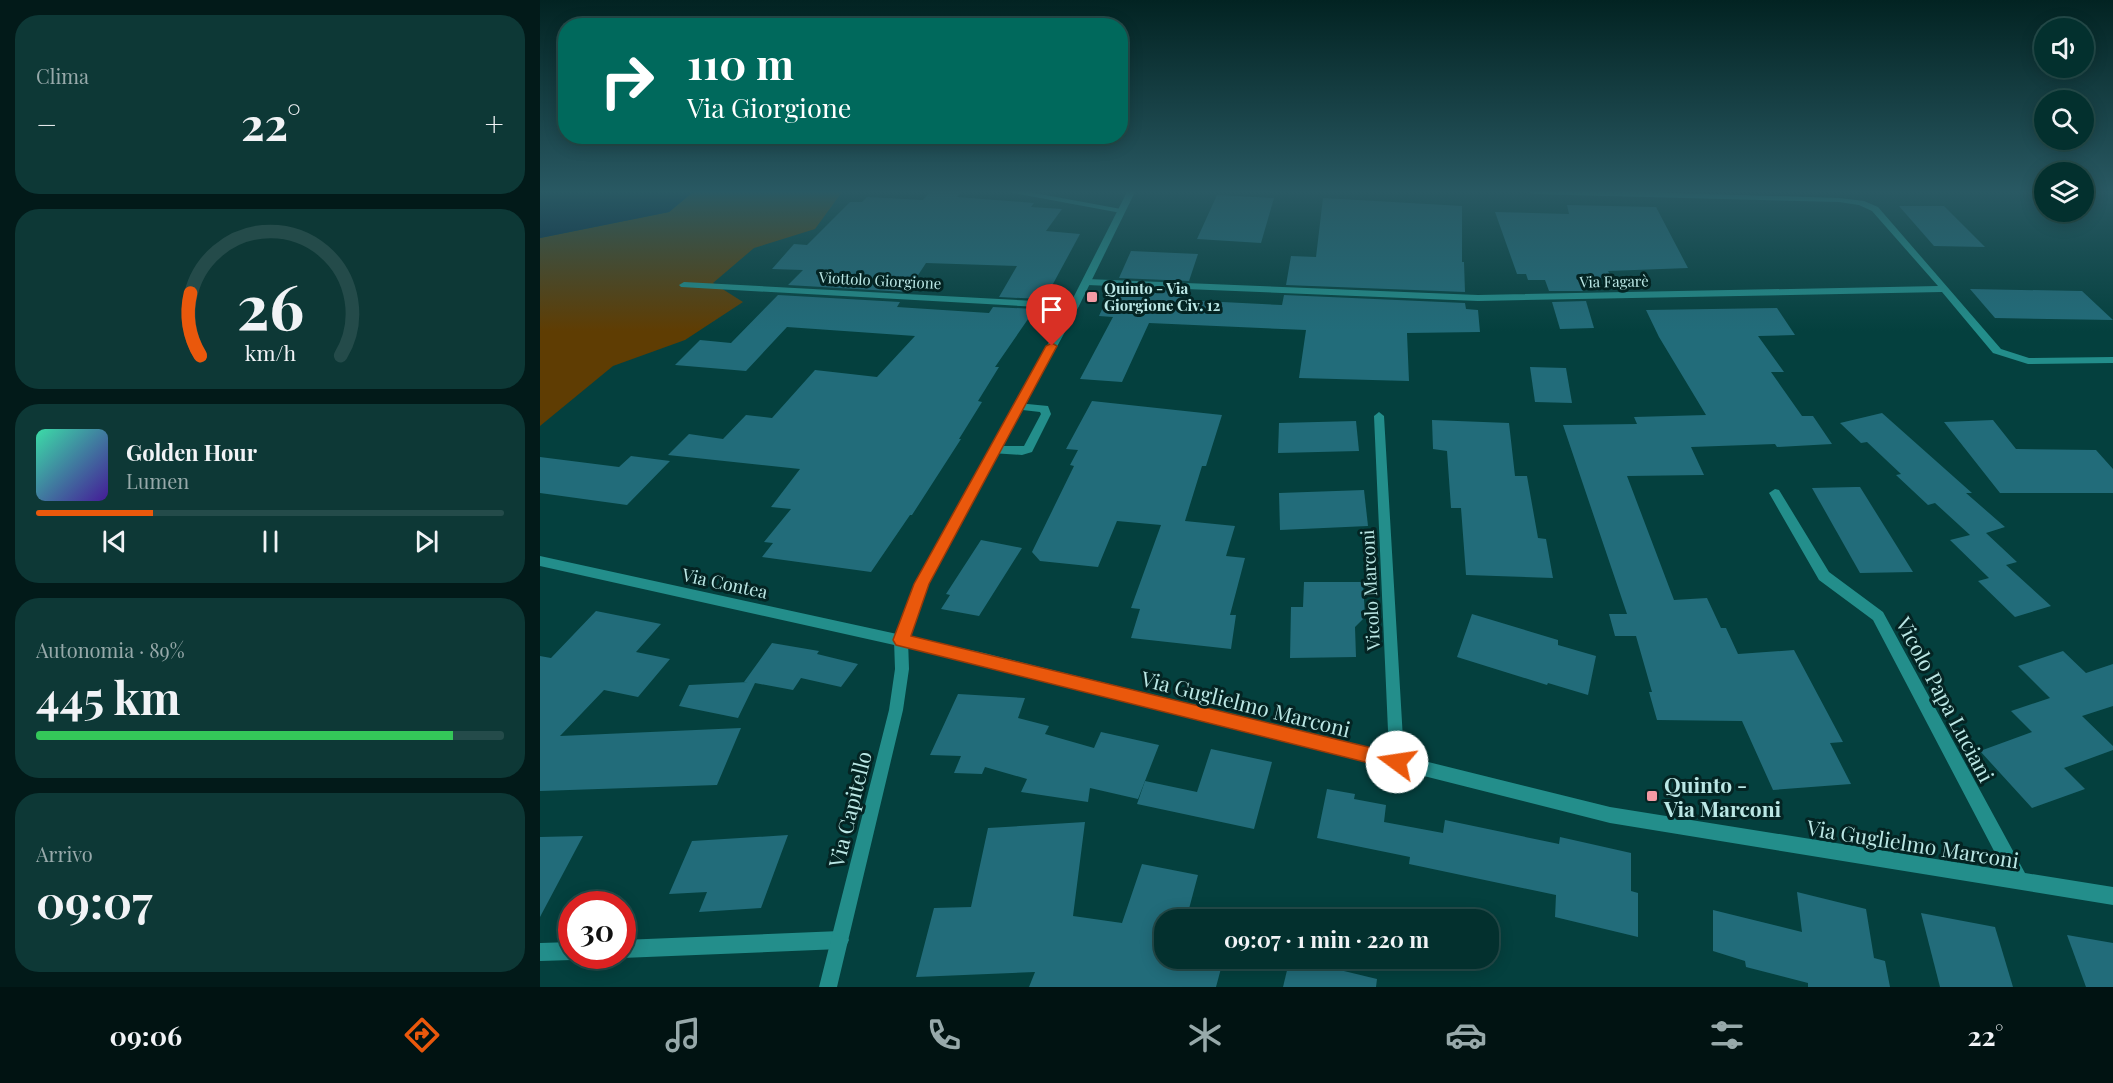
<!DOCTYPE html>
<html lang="it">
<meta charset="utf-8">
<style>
body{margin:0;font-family:"Playfair Display",serif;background:#0d3836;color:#f1f3f6;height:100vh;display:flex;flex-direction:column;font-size:22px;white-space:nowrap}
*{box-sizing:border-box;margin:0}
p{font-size:20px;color:#97a9aa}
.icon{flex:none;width:33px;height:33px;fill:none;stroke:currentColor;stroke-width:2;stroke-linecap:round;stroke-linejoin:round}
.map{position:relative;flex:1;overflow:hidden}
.side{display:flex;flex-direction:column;gap:15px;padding:15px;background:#021a19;width:540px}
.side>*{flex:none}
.top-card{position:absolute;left:18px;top:18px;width:570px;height:126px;border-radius:24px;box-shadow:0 3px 15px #0003,0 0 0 2px #244b4a;background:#00695c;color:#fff;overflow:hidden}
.tools{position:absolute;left:1494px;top:18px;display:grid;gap:12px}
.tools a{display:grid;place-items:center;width:60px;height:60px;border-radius:50%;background:#03302e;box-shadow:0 3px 15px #0003,0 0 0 2px #244b4a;font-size:30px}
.speed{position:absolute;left:18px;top:891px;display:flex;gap:12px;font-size:30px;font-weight:700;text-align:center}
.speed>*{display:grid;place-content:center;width:78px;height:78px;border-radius:50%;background:#03302e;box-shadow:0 3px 15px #0003,0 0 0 2px #244b4a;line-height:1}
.speed .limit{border:9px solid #d22;background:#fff;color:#111}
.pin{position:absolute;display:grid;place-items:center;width:51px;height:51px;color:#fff;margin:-62px -26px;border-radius:50% 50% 50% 0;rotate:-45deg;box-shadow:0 0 6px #0007}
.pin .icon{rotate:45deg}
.me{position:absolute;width:66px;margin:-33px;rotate:284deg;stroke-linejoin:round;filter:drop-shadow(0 0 4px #0008)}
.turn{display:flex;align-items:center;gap:21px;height:126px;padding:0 30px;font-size:27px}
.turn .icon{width:78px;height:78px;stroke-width:2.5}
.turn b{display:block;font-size:42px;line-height:51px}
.big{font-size:45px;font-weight:700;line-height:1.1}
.side .card{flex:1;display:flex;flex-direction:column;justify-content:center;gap:9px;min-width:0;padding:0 21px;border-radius:24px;background:#0d3836}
.side .dial{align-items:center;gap:0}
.dial svg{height:156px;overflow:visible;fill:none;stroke:#244b4a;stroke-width:7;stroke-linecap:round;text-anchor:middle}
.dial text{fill:#f1f3f6;stroke:none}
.song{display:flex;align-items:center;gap:18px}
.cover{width:72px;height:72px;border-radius:9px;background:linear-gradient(135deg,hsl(160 70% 55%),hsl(260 70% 35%))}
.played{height:6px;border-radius:3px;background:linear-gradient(90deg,#ea580c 25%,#244b4a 25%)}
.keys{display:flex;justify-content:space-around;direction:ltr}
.heat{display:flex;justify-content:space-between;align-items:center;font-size:33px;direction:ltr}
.charge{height:9px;border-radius:4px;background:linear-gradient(90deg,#34c759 89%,#244b4a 0)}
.trip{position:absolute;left:614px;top:909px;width:345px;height:60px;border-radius:24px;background:#03302e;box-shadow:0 3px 15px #0003,0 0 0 2px #244b4a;font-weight:700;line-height:60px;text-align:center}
.menu{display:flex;height:96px;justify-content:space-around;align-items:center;background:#011312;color:#97a9aa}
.menu .icon{width:42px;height:42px}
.menu .on{color:#ea580c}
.menu b{font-size:27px;color:#f1f3f6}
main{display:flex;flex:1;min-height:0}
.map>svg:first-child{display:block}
.green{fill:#5f3d03}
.water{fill:#09213b}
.building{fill:#226c7a}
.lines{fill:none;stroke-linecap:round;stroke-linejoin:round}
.service{fill:#238e8b;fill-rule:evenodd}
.minor{fill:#238e8b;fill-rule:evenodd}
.tertiary{fill:#238e8b;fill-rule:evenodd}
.route{fill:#ea580c;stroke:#983908;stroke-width:1.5}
.poi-dot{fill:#f49aa4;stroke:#042423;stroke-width:2}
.labels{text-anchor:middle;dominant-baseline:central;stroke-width:6;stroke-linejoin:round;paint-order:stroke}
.far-street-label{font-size:15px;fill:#bbe7e5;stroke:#042423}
.far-poi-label{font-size:15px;font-weight:bold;fill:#bbe7e5;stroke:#042423;text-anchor:start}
.street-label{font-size:18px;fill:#bbe7e5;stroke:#042423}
.near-street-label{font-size:21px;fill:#bbe7e5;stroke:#042423}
.near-poi-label{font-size:21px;font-weight:bold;fill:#bbe7e5;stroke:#042423;text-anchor:start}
</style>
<main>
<section class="side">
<div class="card"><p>Clima</p>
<div class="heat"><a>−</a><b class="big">22°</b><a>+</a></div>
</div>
<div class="card dial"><svg viewBox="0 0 100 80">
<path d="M14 69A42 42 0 1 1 86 69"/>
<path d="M14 69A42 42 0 0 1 9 37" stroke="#ea580c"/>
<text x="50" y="56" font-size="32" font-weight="700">26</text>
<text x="50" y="72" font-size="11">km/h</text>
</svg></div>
<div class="card">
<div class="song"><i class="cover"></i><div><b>Golden Hour</b><p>Lumen</p></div></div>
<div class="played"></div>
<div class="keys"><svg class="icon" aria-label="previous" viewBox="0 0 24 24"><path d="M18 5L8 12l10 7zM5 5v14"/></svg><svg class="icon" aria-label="pause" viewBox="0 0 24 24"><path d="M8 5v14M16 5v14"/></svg><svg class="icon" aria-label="next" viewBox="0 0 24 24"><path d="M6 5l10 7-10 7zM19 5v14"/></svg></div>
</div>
<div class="card"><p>Autonomia · 89%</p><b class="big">445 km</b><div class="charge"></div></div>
<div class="card"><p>Arrivo</p><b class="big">09:07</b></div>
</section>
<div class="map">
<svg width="1573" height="987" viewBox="0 0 1573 987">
<rect width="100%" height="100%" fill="#04403e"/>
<path class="green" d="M153,192H302L275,229L214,248L173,283L203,302L145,340L73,366L0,426V238L129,212Z"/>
<path class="water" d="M0,192H153L129,212L0,238Z"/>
<g class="building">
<path d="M390,192H421L417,197L494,203L491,207L522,209L506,231L540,234L507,295L502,299L459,297L477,266L386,263L367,292L248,285L263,270L232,269L254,244L267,245L310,202H322L327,197L383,200Z"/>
<path d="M677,195L734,198L721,243L657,239Z"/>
<path d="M783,198L922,206V262H924L925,292L746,285L751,256L776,257Z"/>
<path d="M1027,205L1116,207L1148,268L1068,271L1072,278L1039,279L1043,291H1009L1005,280H988L986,274H977L955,212L1029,214Z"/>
<path d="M1359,206H1404L1445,247L1394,246Z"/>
<path d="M591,251L658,254L649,281L579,278Z"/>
<path d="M575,288L646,291L643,300L742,305L744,295L925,303L926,309L938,310L940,332L867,333L869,381L759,378L766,330L609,323L582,382L540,379L573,317L559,316L569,294L573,295Z"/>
<path d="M1430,289L1542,291L1573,320L1455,318Z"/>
<path d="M238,295L360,302L357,307L449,313L453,307L495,309L455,367H459L438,401L442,402L419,439H421L372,515H370L331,572L222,557L233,543L224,542L251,509L231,507L260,469L128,455L149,434L183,439L206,415L232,418L275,370L337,377L375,336L247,327L206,371L135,365L160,340L191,343Z"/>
<path d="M1046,301L1054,328L1020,329L1012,302Z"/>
<path d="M1237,308L1255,335L1218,336L1244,372H1231L1262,416H1273L1292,444L1237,447L1235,444L1151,447L1164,475L1087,476L1134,600L1167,598L1181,628H1186L1198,654L1254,650L1303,742L1290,743L1311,784L1233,790L1202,721L1117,720L1109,692H1112L1096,636H1075L1069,614H1087L1023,425L1097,424L1094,417L1166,415L1119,337L1106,310Z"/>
<path d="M990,367L1026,368L1032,403L995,402Z"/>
<path d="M552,401L682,415L666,466H662L645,521L695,526L686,556L705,558L690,615H696L691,649L591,638L600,609L591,608L621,525L577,521L558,567L500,561L492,552L534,466L530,465L538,450L526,449Z"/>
<path d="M1342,413L1432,493H1426L1465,527L1446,533L1477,562L1466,565L1511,606L1475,617L1438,581L1449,578L1410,540L1430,535L1395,503L1388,505L1356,475L1361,474L1327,442L1321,443L1300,423Z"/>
<path d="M892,420L969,423L975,476H987L998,538L1006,539L1013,578L926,575L921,508H911L907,451L893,449Z"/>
<path d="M1453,420L1476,449L1556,450L1573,469V493H1460L1404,422Z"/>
<path d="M816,421L819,451L738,453L739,423Z"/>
<path d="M91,456L130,461L87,505L0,493V457L79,467Z"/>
<path d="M1315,487H1320L1373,572L1320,573L1272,488Z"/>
<path d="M824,490L828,526L740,530L739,493Z"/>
<path d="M441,540L482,548L439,616L401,609L410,595L406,594Z"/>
<path d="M764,582H823L825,617L815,627L816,657L750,658L751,607H763Z"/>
<path d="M56,611L121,624L96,652L130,659L98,697L64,690L20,736L201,728L177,785L0,791V656L11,658Z"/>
<path d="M932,614L1018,640V645L1056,656L1048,695L1008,683L1007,685L917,657Z"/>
<path d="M232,643L279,651L277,654L318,664L301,687L261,678L253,690L215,683L198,718L139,706L149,685L208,682H204Z"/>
<path d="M1523,651L1546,673L1573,664V706L1542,716L1573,746V750L1524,768L1545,789L1492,808L1440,751L1492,732L1471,711L1510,698L1478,666Z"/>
<path d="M418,694L485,698L478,718L509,726L505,734L554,748L561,732L619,745L598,799L550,788L548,802L481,792L487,779L445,767L442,774L414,773L421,756L390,755Z"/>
<path d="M671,749L732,762L714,829L597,804L605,781L657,792Z"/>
<path d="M787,789L815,794L814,799L846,805L844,822L903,833L905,820L1019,844L1020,837L1091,853V891L1098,893V937L1015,917L1016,895L869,864L870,857L777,838Z"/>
<path d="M545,822L533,916L582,923L602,864L658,875L646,920H624V958H669L683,961L676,987H489L495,972L376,977L394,908L431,907L448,828Z"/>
<path d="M248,835L221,908L159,912L167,892L129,894L152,841Z"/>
<path d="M43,836L0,917V837Z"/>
<path d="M1257,892L1326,909L1334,958L1345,961L1350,987H1268V983L1206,967L1205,961L1173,951V910L1262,932Z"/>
<path d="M1381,913L1455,927L1473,987H1400Z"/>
<path d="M1527,935L1573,943V987H1546Z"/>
<path d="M750,958L837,979L836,987H743Z"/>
</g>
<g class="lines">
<g class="service">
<path d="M477,403L508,406L511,414L492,452L482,455L451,453L449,450L455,446H484L501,414L500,412L473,409L472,407L473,405Z"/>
<path d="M300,931L306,934L309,940L306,946L300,949L82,958L76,956H82V940Z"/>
<path d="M32,942V956H39L38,957L32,960L0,961V943Z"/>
</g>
<g class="minor">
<path d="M468,192H489L581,209L585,211L581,213Z"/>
<path d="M990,192H1104L1299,198L1324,201L1338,207L1461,349L1489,358L1573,357V363L1488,364L1453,353L1402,292L938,301L547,285L542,282L547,279L938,295L1398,286L1332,211L1319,205L1299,202L994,194Z"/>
<path d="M144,282L534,303L539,306L534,309L141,287L139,285Z"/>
<path d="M839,412L844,416L864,756L1070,807L1464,870L1333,620L1279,580L1229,493L1235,489L1239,490L1289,572L1343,612L1485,873L1573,887V905L1070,823L444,665L0,566V556L444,653L849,753L834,416Z"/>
</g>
<path class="tertiary" d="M587,192H595L539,306L388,584L368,640L369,669L363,710L297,987H279L349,710L355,669L354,640L375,584L529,306Z"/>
</g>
<linearGradient id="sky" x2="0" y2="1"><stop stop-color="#022322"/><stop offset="0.58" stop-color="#295963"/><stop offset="1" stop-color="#295963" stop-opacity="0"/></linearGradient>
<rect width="1573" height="331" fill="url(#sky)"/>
<path class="route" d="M512,343L517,346L389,584L371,636L857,754L864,756L866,762L864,768L857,770L356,645L353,640L374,584L506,346Z"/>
<g class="poi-dot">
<rect x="546" y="291" width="12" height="12" rx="3"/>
<rect x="1106" y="790" width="12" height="12" rx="3"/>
</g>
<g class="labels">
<g class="far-street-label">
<text transform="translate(340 280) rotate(3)">Viottolo Giorgione</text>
<text transform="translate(1074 281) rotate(-1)">Via Fagarè</text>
</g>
<g class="far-poi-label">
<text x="564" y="288">Quinto - Via<tspan x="564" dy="17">Giorgione Civ. 12</tspan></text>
</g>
<g class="street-label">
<text transform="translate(185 583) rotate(12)">Via Contea</text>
<text transform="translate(830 590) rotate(-93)">Vicolo Marconi</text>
</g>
<g class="near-street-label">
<text transform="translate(1406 699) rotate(62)">Vicolo Papa Luciani</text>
<text transform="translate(706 703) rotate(14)">Via Guglielmo Marconi</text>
<text transform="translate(309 809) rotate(-76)">Via Capitello</text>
<text transform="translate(1373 843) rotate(9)">Via Guglielmo Marconi</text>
</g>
<g class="near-poi-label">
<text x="1124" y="784">Quinto -<tspan x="1124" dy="24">Via Marconi</tspan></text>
</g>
</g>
</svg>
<div class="tools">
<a><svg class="icon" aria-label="sound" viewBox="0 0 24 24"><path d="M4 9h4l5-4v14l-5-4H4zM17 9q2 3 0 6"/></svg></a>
<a><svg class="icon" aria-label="search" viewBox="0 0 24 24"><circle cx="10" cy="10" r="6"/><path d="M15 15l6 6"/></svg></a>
<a><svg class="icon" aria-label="layers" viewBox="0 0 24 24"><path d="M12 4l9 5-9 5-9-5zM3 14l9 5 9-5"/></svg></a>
</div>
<div class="speed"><div class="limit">30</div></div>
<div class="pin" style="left:512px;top:346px;background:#d93025"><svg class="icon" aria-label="arrive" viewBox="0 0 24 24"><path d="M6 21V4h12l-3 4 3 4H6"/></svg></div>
<svg class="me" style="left:857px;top:762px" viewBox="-20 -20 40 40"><circle r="19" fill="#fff"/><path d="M0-13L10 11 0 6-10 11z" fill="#ea580c"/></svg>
<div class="trip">09:07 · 1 min · 220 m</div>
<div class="top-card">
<div class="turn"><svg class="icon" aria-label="right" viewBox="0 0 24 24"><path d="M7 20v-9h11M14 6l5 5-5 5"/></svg><div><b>110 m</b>Via Giorgione</div></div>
</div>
</div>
</main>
<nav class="menu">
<b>09:06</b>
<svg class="icon on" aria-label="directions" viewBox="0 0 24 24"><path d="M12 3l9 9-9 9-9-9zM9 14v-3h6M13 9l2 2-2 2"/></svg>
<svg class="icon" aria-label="music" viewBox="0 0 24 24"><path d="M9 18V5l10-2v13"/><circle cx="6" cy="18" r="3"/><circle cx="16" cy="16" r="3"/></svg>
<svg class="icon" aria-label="phone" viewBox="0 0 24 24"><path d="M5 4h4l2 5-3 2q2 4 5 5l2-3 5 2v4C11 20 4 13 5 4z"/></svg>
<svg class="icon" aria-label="climate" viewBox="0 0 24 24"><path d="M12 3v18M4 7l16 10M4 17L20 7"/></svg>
<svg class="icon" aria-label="car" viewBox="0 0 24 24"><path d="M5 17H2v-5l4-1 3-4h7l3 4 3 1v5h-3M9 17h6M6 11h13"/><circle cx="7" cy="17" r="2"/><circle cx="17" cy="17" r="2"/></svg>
<svg class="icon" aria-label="filters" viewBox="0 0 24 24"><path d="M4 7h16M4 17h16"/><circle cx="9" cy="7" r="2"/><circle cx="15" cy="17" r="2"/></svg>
<b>22°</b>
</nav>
